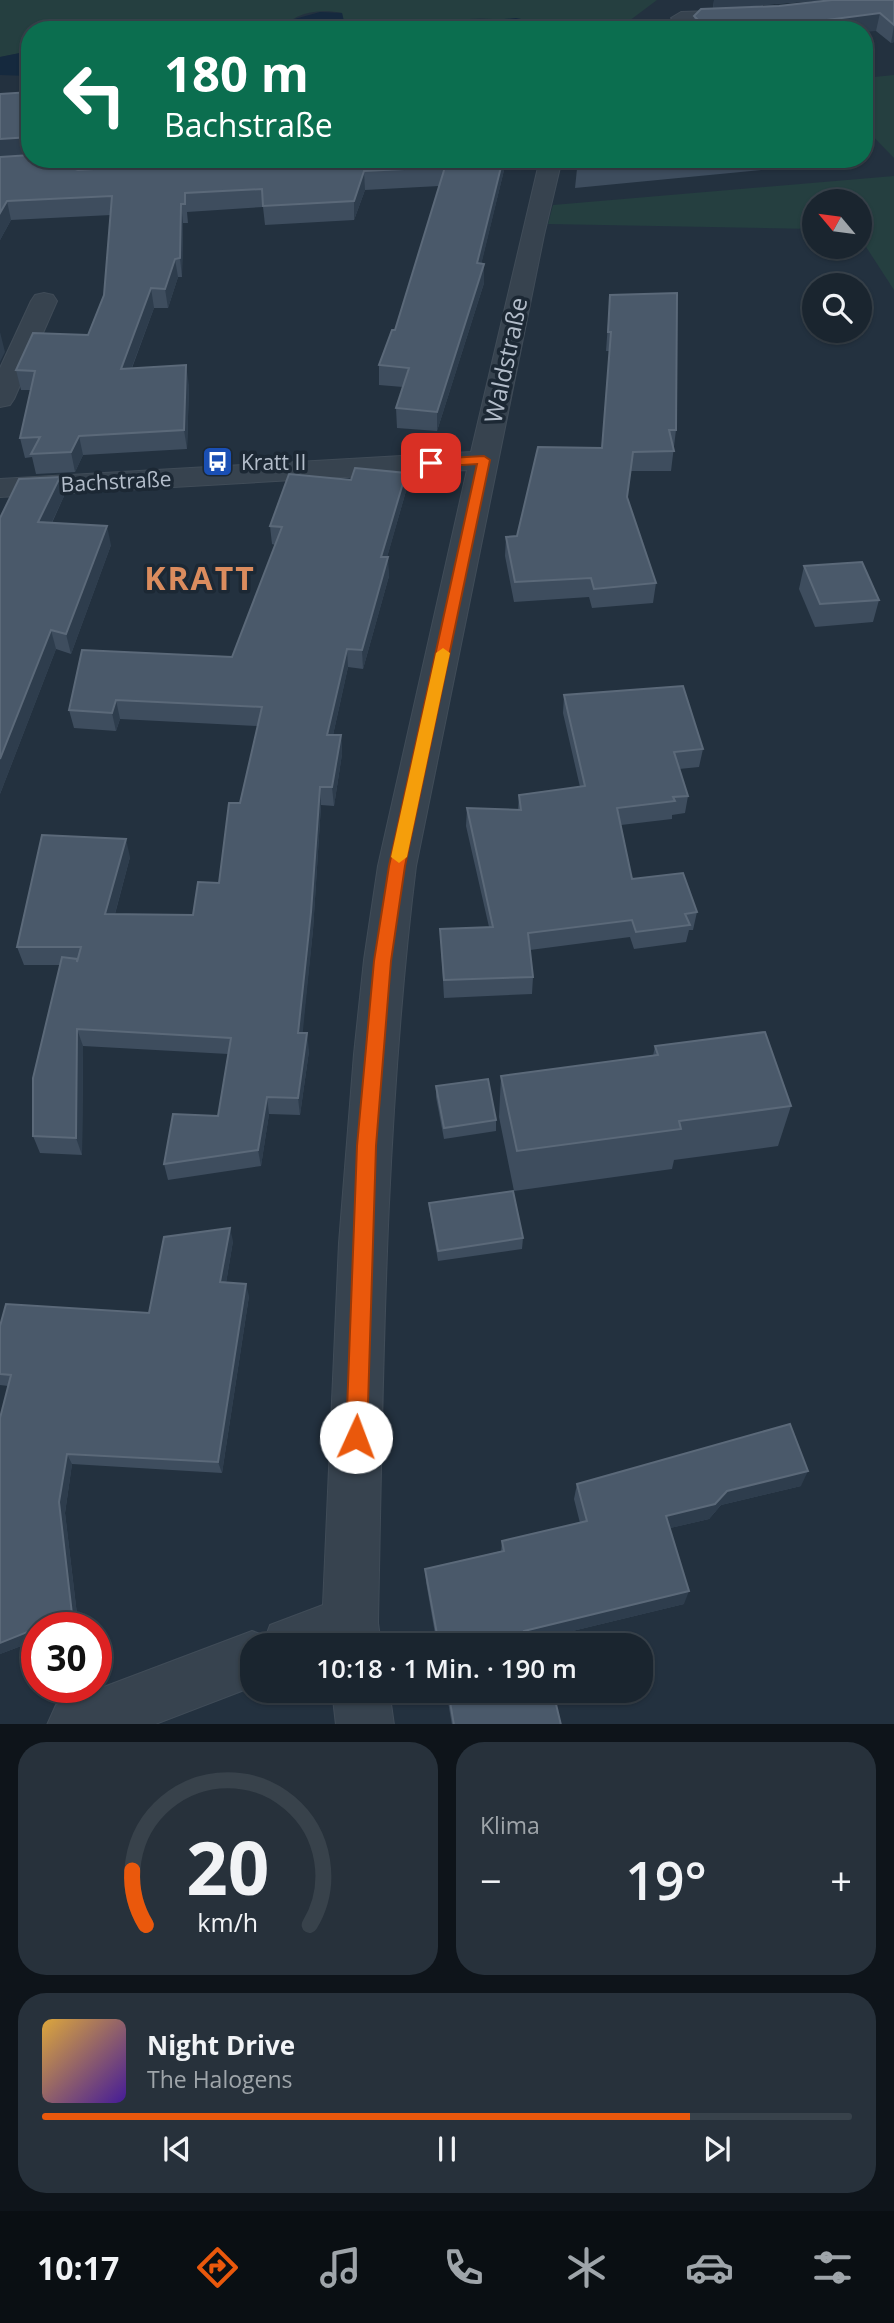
<!DOCTYPE html>
<html lang="de">
<meta charset="utf-8">
<style>
body{margin:0;font-family:"Open Sans",sans-serif;background:#27313b;color:#f1f3f6;height:100vh;display:flex;flex-direction:column;font-size:26px;white-space:nowrap}
*{box-sizing:border-box;margin:0}
p{font-size:23px;color:#9fa5aa}
.icon{flex:none;width:38px;height:38px;fill:none;stroke:currentColor;stroke-width:2;stroke-linecap:round;stroke-linejoin:round}
.map{position:relative;height:1724px;overflow:hidden}
.drawer{display:flex;flex-direction:column;gap:18px;padding:18px;background:#0e141a;flex:1}
.drawer>*{flex:none}
.banner{position:absolute;left:21px;top:21px;width:852px;height:147px;border-radius:28px;box-shadow:0 2px 5px #0004,0 0 0 2px #38424b;background:#0b6e4f;color:#fff;overflow:hidden}
.needle{width:46px;rotate:299deg}
.fabs{position:absolute;left:802px;top:189px;display:grid;gap:14px}
.fabs a{display:grid;place-items:center;width:70px;height:70px;border-radius:50%;background:#1a252f;box-shadow:0 2px 5px #0004,0 0 0 2px #38424b;font-size:35px}
.speed{position:absolute;left:21px;top:1612px;display:flex;gap:14px;font-size:35px;font-weight:700;text-align:center}
.speed>*{display:grid;place-content:center;width:91px;height:91px;border-radius:50%;background:#1a252f;box-shadow:0 2px 5px #0004,0 0 0 2px #38424b;line-height:1}
.speed .limit{border:10px solid #d22;background:#fff;color:#111}
.pin{position:absolute;display:grid;place-items:center;width:60px;height:60px;color:#fff;margin:-30px;border-radius:14px;box-shadow:0 4px 10px #0006}
.me{position:absolute;width:77px;margin:-38px;rotate:2deg;stroke-linejoin:round;filter:drop-shadow(0 0 5px #0008)}
.turn{display:flex;align-items:center;gap:24px;height:147px;padding:0 28px;font-size:32px}
.turn .icon{width:91px;height:91px;stroke-width:2.5}
.turn b{display:block;font-size:49px;line-height:60px}
.big{font-size:52px;font-weight:600;line-height:1.1}
.drawer .card{flex:1;display:flex;flex-direction:column;justify-content:center;gap:10px;min-width:0;padding:0 24px;border-radius:28px;background:#27313b}
.drawer .dial{align-items:center;gap:0}
.dial svg{height:182px;overflow:visible;fill:none;stroke:#38424b;stroke-width:7;stroke-linecap:round;text-anchor:middle}
.dial text{fill:#f1f3f6;stroke:none}
.song{display:flex;align-items:center;gap:21px}
.cover{width:84px;height:84px;border-radius:10px;background:linear-gradient(135deg,hsl(40 70% 55%),hsl(260 70% 35%))}
.played{height:7px;border-radius:4px;background:linear-gradient(90deg,#ea580c 80%,#38424b 80%)}
.keys{display:flex;justify-content:space-around;direction:ltr}
.heat{display:flex;justify-content:space-between;align-items:center;font-size:38px;direction:ltr}
.drawer .tiles{flex:1;display:grid;gap:18px;grid-template-columns:1fr 1fr}
.card:last-child{grid-column:span 2}
.trip{position:absolute;left:240px;top:1633px;width:413px;height:70px;border-radius:28px;background:#1a252f;box-shadow:0 2px 5px #0004,0 0 0 2px #38424b;font-weight:600;line-height:70px;text-align:center}
.tabs{display:flex;height:112px;justify-content:space-around;align-items:center;background:#0a0f13;color:#9fa5aa}
.tabs .icon{width:49px;height:49px}
.tabs .on{color:#ea580c}
.tabs b{font-size:32px;color:#f1f3f6}
.map>svg:first-child{display:block}
.green{fill:#253f40}
.water{fill:#15293e}
.lines{fill:none;stroke-linecap:round;stroke-linejoin:round}
.street-casing{stroke:#404c58;stroke-width:2}
.street{fill:#37434f;fill-rule:evenodd}
.wall{fill:#3e4d5e}
.shaded-wall{fill:#2e3d4d}
.building{fill:#4a596a;stroke:#5b6979;stroke-width:2}
.route{fill:#ea580c;stroke:#983908;stroke-width:2}
.slow{fill:#f59e0b}
.labels{text-anchor:middle;dominant-baseline:central;stroke-width:7;stroke-linejoin:round;paint-order:stroke}
.far-poi-label{font-size:21px;fill:#b3bdca;stroke:#1c2834;text-anchor:start}
.far-street-label{font-size:21px;fill:#b3bdca;stroke:#1c2834}
.street-label{font-size:24px;fill:#b3bdca;stroke:#1c2834}
.district-label{font-size:32px;font-weight:bold;letter-spacing:2px;fill:#db8c5e;stroke:#1c2834}
</style>
<div class="map">
<svg width="894" height="1725" viewBox="0 0 894 1725">
<rect width="100%" height="100%" fill="#23313f"/>
<g class="green">
<path d="M0,0H657L617,30H525L529,28C518,25 505,20 493,19C444,14 390,44 343,21L342,13C323,9 293,11 283,30H30V51L0,57Z"/>
<path d="M894,75V158L865,128L864,78Z"/>
<path d="M894,176V290L859,236V201H814V229L548,224L553,205Z"/>
</g>
<g class="water">
<path d="M320,12L342,13L344,21L366,28L383,29L516,18L532,21L533,25L525,30H283L291,20Z"/>
<path d="M30,51V76L0,75V57Z"/>
</g>
<g class="lines">
<defs>
<g id="street">
<path d="M745,10L752,12L755,16L752,20L681,24L671,18L681,12Z"/>
<path d="M30,157V159H104L101,164L93,166L0,173V159Z"/>
<path d="M135,159H167L185,166H222L226,171L222,176C189,184 169,176 138,164Z"/>
<path d="M540,159H562L544,235L416,866C385,1118 383,1370 378,1623L381,1645H252V1687L153,1725H47L56,1705L252,1631L266,1636L270,1625L323,1605L339,1243L354,1054L364,960L378,866L467,470L0,497V479L471,452Z"/>
<path d="M44,293L53,295L57,301L14,399L10,405L0,407V368L31,301L35,295Z"/>
<path d="M332,1690H389L394,1725H336Z"/>
</g>
</defs>
<use href="#street" class="street-casing"/>
<use href="#street" class="street"/>
</g>
<g class="wall">
<path d="M714,0H824L738,7L894,0V42L891,43L876,31L864,30H693L694,16L713,8Z"/>
<path d="M30,92V154L0,157Z"/>
<path d="M0,157L78,170L255,159H516L514,165L505,166L481,264H484V283L437,431L397,428L396,408L403,387L379,385V365L395,330L439,186L365,190L354,220L265,225L263,207L187,212L188,223H183L182,277H178L168,308H154L132,368L189,385L187,449L83,455L75,472L36,474L32,457L25,458L20,438L31,390H21L16,370L88,335L104,295L111,215L11,220L0,240Z"/>
<path d="M74,159H136L137,166L83,169L75,166Z"/>
<path d="M174,159H243L184,163Z"/>
<path d="M578,159H783L782,168L575,188Z"/>
<path d="M610,295L676,430L671,471H631L627,498L656,583L653,603L592,608L589,597L514,602L505,556L506,537L517,536L602,448L610,351H606Z"/>
<path d="M60,477L64,496L52,523L111,545L71,654L56,649L0,794V518Z"/>
<path d="M406,491L387,557L389,576L363,669L348,667L333,735H341L342,754L334,806L321,805L313,930L302,1033L309,1051L300,1115L269,1114L261,1166L168,1180L164,1164L218,1116L228,1054L83,1046L82,1155L40,1153L33,1136L60,965H24L17,947L130,857L115,914L193,915L219,883L240,803L258,726L120,719L116,731L74,728L69,710L232,657L275,545L272,544L270,526Z"/>
<path d="M804,566L879,600L873,622L815,627L799,589Z"/>
<path d="M564,695L703,749L699,767L679,769L688,796L685,813L672,815V819L621,825L632,879L697,912L693,930H689L686,942L634,949L630,937L530,950L533,977L532,994L444,998L440,929L489,927L466,826L467,808L518,810L519,795L580,787L563,713Z"/>
<path d="M655,1046L791,1106L778,1146L674,1160L672,1169L514,1191L499,1117L501,1076L653,1056Z"/>
<path d="M436,1086L496,1120V1131L444,1139L436,1097Z"/>
<path d="M429,1203L523,1238L522,1249L438,1261L430,1213Z"/>
<path d="M233,1241L226,1283L249,1296L222,1473L72,1464L65,1513L78,1623L37,1628V1640L0,1654V1418L8,1386L0,1385V1326L149,1313Z"/>
<path d="M577,1484L801,1486L721,1505L709,1519L670,1528L684,1604L527,1642L528,1645H437L426,1582L425,1569L501,1551L502,1541L580,1523L574,1499Z"/>
<path d="M446,1690H538L541,1703L561,1725H452Z"/>
</g>
<g class="shaded-wall">
<path d="M714,0H824L713,9Z"/>
<path d="M880,13L876,31L864,32V30H781V26Z"/>
<path d="M894,26V42L891,43Z"/>
<path d="M26,136L30,154L0,157V139Z"/>
<path d="M503,159H506L505,166L477,282V263Z"/>
<path d="M364,171L365,190L354,220V201Z"/>
<path d="M7,201L11,220L0,240V213Z"/>
<path d="M181,204L183,223L182,277L180,258Z"/>
<path d="M175,259L178,277L168,308L165,289Z"/>
<path d="M484,264V283L437,431V412Z"/>
<path d="M151,288L154,308L124,388L121,369Z"/>
<path d="M0,332L5,352L0,362Z"/>
<path d="M186,365L189,385L187,449L184,430Z"/>
<path d="M79,436L83,455L75,472L71,452Z"/>
<path d="M406,473V491L382,575L381,557Z"/>
<path d="M60,477L64,496L43,541L38,522Z"/>
<path d="M107,526L111,545L71,654L66,634Z"/>
<path d="M388,557L389,576L363,669L362,650Z"/>
<path d="M51,630L56,649L0,794V759Z"/>
<path d="M347,649L348,667L329,753L327,735Z"/>
<path d="M116,700L120,719L116,731L112,713Z"/>
<path d="M341,735L342,754L334,806L332,787Z"/>
<path d="M320,787L321,805L313,930L301,1050L298,1033Z"/>
<path d="M126,839L130,857L110,932L105,914Z"/>
<path d="M77,1029L83,1046L82,1155L76,1138Z"/>
<path d="M307,1033L309,1051L300,1115L298,1098Z"/>
<path d="M267,1097L269,1114L261,1166L258,1150Z"/>
<path d="M230,1228L233,1241L224,1295L220,1282Z"/>
<path d="M246,1284L249,1296L222,1473L218,1462Z"/>
<path d="M67,1454L72,1464L65,1513L78,1623L67,1628H38Z"/>
<path d="M808,1471L801,1486L721,1505L709,1519L662,1530L666,1516L727,1491Z"/>
<path d="M689,1591L684,1604L523,1643L524,1631Z"/>
<path d="M37,1628V1640L0,1654V1643Z"/>
</g>
<g class="building">
<path d="M832,0H894V25L880,13L781,26L785,30H708L694,16L701,9L779,6Z"/>
<path d="M30,92V137L0,139V94Z"/>
<path d="M30,155V159H47L78,170L255,159H503L477,263L484,264L437,412L396,408L409,368L379,365L392,330H395L445,167L364,171L354,201L263,206L262,189L185,193V204H181L180,258L175,259L165,289L151,288L121,369L186,365L184,430L79,436L71,452L31,454L40,437L20,438L35,371L16,370L33,333L88,335L104,295L112,196L7,201L0,213V157Z"/>
<path d="M578,159H680L577,169Z"/>
<path d="M677,293L676,430H669L674,451L633,452L627,497L656,583L594,589L591,578L515,582L506,537L517,536L538,447L602,448L611,332H608L610,295Z"/>
<path d="M355,468L406,473L381,557H388L362,650L347,649L327,735H341L332,787H320L311,912L298,1033H307L298,1098L267,1097L258,1150L164,1164L173,1114L218,1116L231,1038L77,1029L76,1138L33,1136V1078L62,957L77,959V962L81,947H17L42,835L126,839L105,914L193,915L198,882L219,883L229,803H240L262,707L116,700L112,713L69,710L82,650L232,657L282,527L270,526L289,474L351,480Z"/>
<path d="M60,477L38,522L107,526L66,634L51,630L0,759V518L19,479Z"/>
<path d="M862,562L879,600L820,604L804,566Z"/>
<path d="M683,686L703,749L674,752L688,796L673,797L675,801L617,808L632,879L683,873L697,912L685,914L690,925L636,932L632,920L528,933L533,977L444,980L440,929L493,927L467,808L521,810L519,795L585,786L564,695Z"/>
<path d="M765,1032L791,1106L679,1121L681,1129L517,1151L501,1076L658,1055L655,1046Z"/>
<path d="M488,1079L496,1120L444,1128L436,1086Z"/>
<path d="M513,1191L523,1238L438,1251L429,1203Z"/>
<path d="M230,1228L220,1282L246,1284L218,1462L67,1454L59,1502L72,1614L0,1643V1418L11,1375L0,1374V1326L6,1304L149,1313L164,1237Z"/>
<path d="M790,1424L808,1471L727,1491L715,1504L666,1516L689,1591L524,1631L528,1645H439L425,1569L504,1551L502,1541L587,1521L577,1484Z"/>
<path d="M448,1690H538L541,1703L555,1700L561,1725H454Z"/>
</g>
<path class="route" d="M484,456L490,460L405,866L391,961L376,1146L367,1437L364,1445L356,1448L349,1445L346,1437L357,1146L374,961L389,866L477,464L431,467L425,463L431,459Z"/>
<path class="slow" d="M443,648L450,653L407,857L399,863L391,857L436,653Z"/>
<defs>
<symbol id="bus-square" viewBox="-11 -11 22 22"><rect x="-9" y="-9" width="18" height="18" rx="4" fill="#1a4fb4" stroke="#1c2834"/><path d="M-5-6H5V4H4V6H2V4H-2V6H-4V4H-5ZM-3.5-4V0h7V-4ZM-3.5 1.2v1.5H-2V1.2ZM2 1.2v1.5H3.5V1.2Z" fill="#fff"/></symbol>
</defs>
<g fill-rule="evenodd">
<use href="#bus-square" x="200" y="444" width="35" height="35"/>
</g>
<g class="labels">
<g class="far-poi-label">
<text x="241" y="462">Kratt II</text>
</g>
<g class="far-street-label">
<text transform="translate(116 481) rotate(-3)">Bachstraße</text>
</g>
<g class="street-label">
<text transform="translate(505 360) rotate(-78)">Waldstraße</text>
</g>
<g class="district-label">
<text x="200" y="577">KRATT</text>
</g>
</g>
</svg>
<div class="fabs">
<a><svg class="needle" viewBox="-14 -14 28 28"><path d="M0-13l5 13h-10z" fill="#e53935"/><path d="M0 13l5-13h-10z" fill="#9fa5aa"/></svg></a>
<a><svg class="icon" aria-label="search" viewBox="0 0 24 24"><circle cx="10" cy="10" r="6"/><path d="M15 15l6 6"/></svg></a>
</div>
<div class="speed"><div class="limit">30</div></div>
<div class="pin" style="left:431px;top:463px;background:#d93025"><svg class="icon" aria-label="arrive" viewBox="0 0 24 24"><path d="M6 21V4h12l-3 4 3 4H6"/></svg></div>
<svg class="me" style="left:356px;top:1437px" viewBox="-20 -20 40 40"><circle r="19" fill="#fff"/><path d="M0-13L10 11 0 6-10 11z" fill="#ea580c"/></svg>
<div class="trip">10:18 · 1 Min. · 190 m</div>
<div class="banner">
<div class="turn"><svg class="icon" aria-label="left" viewBox="0 0 24 24"><path d="M17 20v-9H6M10 6l-5 5 5 5"/></svg><div><b>180 m</b>Bachstraße</div></div>
</div>
</div>
<section class="drawer">
<div class="tiles">
<div class="card dial"><svg viewBox="0 0 100 80">
<path d="M14 69A42 42 0 1 1 86 69"/>
<path d="M14 69A42 42 0 0 1 8 45" stroke="#ea580c"/>
<text x="50" y="56" font-size="32" font-weight="700">20</text>
<text x="50" y="72" font-size="11">km/h</text>
</svg></div>
<div class="card"><p>Klima</p>
<div class="heat"><a>−</a><b class="big">19°</b><a>+</a></div>
</div>
<div class="card">
<div class="song"><i class="cover"></i><div><b>Night Drive</b><p>The Halogens</p></div></div>
<div class="played"></div>
<div class="keys"><svg class="icon" aria-label="previous" viewBox="0 0 24 24"><path d="M18 5L8 12l10 7zM5 5v14"/></svg><svg class="icon" aria-label="pause" viewBox="0 0 24 24"><path d="M8 5v14M16 5v14"/></svg><svg class="icon" aria-label="next" viewBox="0 0 24 24"><path d="M6 5l10 7-10 7zM19 5v14"/></svg></div>
</div>
</div>
</section>
<nav class="tabs">
<b>10:17</b>
<svg class="icon on" aria-label="directions" viewBox="0 0 24 24"><path d="M12 3l9 9-9 9-9-9zM9 14v-3h6M13 9l2 2-2 2"/></svg>
<svg class="icon" aria-label="music" viewBox="0 0 24 24"><path d="M9 18V5l10-2v13"/><circle cx="6" cy="18" r="3"/><circle cx="16" cy="16" r="3"/></svg>
<svg class="icon" aria-label="phone" viewBox="0 0 24 24"><path d="M5 4h4l2 5-3 2q2 4 5 5l2-3 5 2v4C11 20 4 13 5 4z"/></svg>
<svg class="icon" aria-label="climate" viewBox="0 0 24 24"><path d="M12 3v18M4 7l16 10M4 17L20 7"/></svg>
<svg class="icon" aria-label="car" viewBox="0 0 24 24"><path d="M5 17H2v-5l4-1 3-4h7l3 4 3 1v5h-3M9 17h6M6 11h13"/><circle cx="7" cy="17" r="2"/><circle cx="17" cy="17" r="2"/></svg>
<svg class="icon" aria-label="filters" viewBox="0 0 24 24"><path d="M4 7h16M4 17h16"/><circle cx="9" cy="7" r="2"/><circle cx="15" cy="17" r="2"/></svg>
</nav>
